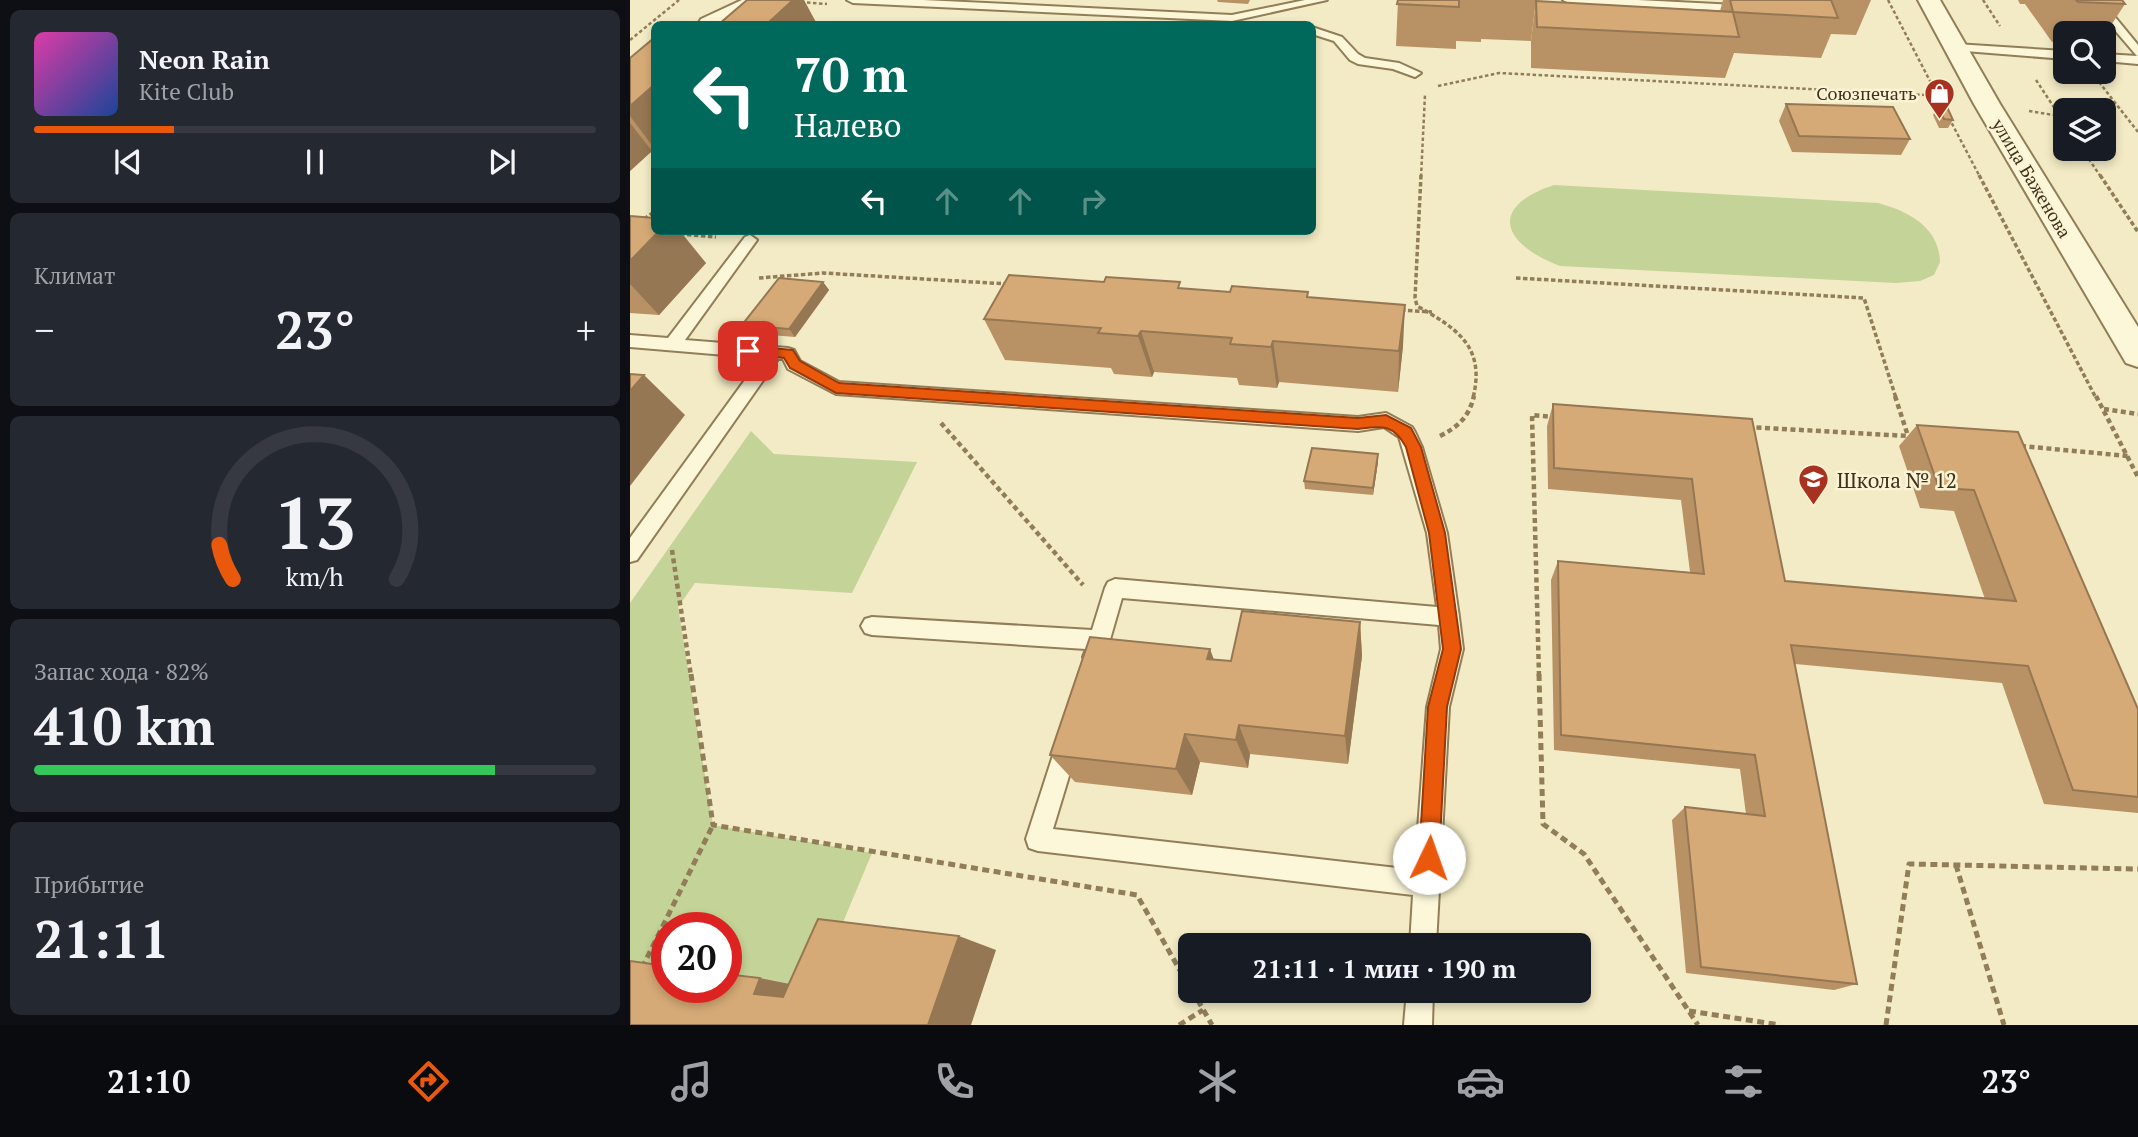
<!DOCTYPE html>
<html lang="ru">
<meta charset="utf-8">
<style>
body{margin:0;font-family:"PT Serif",serif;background:#242831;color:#f1f3f6;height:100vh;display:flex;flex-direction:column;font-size:26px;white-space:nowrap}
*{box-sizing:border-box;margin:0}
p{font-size:23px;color:#9ea1a6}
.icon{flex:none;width:38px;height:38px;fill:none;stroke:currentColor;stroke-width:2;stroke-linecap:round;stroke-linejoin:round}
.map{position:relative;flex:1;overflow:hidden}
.side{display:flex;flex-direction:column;gap:10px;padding:10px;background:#0d0f14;width:630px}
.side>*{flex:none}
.banner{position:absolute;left:21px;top:21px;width:665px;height:214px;border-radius:10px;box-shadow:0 4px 10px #0003;background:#00695c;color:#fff;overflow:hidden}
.tools{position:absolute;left:1423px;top:21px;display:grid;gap:14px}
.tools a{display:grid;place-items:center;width:63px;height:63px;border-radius:10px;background:#171b24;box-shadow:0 4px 10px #0003;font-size:35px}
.speed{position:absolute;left:21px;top:912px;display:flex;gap:14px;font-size:35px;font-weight:700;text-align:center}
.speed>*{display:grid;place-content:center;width:91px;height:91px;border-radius:50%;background:#171b24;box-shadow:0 4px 10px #0003;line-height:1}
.speed .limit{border:10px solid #d22;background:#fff;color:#111}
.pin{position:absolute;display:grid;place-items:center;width:60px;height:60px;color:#fff;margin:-30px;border-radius:14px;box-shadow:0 4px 10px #0006}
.me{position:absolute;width:77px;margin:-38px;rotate:3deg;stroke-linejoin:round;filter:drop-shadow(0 0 5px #0008)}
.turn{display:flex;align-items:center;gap:24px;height:147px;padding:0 28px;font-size:32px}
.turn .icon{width:91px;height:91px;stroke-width:2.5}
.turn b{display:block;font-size:49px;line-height:60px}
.lanes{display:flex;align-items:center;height:66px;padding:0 28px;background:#0003;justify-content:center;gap:35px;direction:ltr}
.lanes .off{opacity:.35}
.big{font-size:52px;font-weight:600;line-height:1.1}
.side .widget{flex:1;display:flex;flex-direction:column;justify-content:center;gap:10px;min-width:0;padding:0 24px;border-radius:10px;background:#242831}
.side .dial{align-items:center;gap:0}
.dial svg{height:182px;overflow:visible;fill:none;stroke:#363941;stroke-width:7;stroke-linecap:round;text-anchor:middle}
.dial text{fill:#f1f3f6;stroke:none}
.song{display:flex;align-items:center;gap:21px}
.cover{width:84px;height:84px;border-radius:10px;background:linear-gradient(135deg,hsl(320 70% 55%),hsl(220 70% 35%))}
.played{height:7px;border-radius:4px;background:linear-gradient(90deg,#ea580c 25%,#363941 25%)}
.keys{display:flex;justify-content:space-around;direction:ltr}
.heat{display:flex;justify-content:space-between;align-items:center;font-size:38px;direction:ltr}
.charge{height:10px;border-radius:5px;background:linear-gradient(90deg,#34c759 82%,#363941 0)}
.trip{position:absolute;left:548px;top:933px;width:413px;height:70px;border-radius:10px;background:#171b24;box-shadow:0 4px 10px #0003;font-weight:600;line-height:70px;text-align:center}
.menu{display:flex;height:112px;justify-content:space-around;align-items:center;background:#090b0e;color:#9ea1a6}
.menu .icon{width:49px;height:49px}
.menu .current{color:#ea580c}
.menu b{font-size:32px;color:#f1f3f6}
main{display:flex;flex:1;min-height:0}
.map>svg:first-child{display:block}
.green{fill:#c4d397}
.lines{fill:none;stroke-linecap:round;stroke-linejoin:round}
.service-casing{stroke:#917e58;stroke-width:4}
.minor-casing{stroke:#917e58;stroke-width:4}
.tertiary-casing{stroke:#917e58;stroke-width:4}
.path-far3{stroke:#917e58;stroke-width:2.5;stroke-dasharray:3.5 2.5;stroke-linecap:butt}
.path-far2{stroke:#917e58;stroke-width:3.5;stroke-dasharray:4.5 2.5;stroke-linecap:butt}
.path-far1{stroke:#917e58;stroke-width:4.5;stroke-dasharray:5 3.5;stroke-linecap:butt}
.path{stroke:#917e58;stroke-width:5;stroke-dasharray:7 4.5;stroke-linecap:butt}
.service{fill:#fcf7d9;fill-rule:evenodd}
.minor{fill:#fcf7d9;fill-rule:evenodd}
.tertiary{fill:#fcf7d9;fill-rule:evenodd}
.wall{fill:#b89265}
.shaded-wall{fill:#967753}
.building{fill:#d6aa76;stroke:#967753;stroke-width:2}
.route{fill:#ea580c;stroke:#983908;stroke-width:2}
.labels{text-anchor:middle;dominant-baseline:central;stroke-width:5;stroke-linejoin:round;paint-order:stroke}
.far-poi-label{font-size:18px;fill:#3f321e;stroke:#faf4d5;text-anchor:end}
.far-street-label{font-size:18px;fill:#3f321e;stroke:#faf4d5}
.poi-label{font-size:21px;fill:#3f321e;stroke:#faf4d5;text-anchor:start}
</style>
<main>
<section class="side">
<div class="widget">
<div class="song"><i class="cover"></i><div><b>Neon Rain</b><p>Kite Club</p></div></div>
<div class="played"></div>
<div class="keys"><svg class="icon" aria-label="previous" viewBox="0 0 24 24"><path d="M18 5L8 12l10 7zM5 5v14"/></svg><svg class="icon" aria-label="pause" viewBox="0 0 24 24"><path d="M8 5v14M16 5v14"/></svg><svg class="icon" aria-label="next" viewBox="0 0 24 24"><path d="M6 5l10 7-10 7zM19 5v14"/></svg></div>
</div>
<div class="widget"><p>Климат</p>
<div class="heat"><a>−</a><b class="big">23°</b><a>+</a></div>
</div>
<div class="widget dial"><svg viewBox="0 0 100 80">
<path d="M14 69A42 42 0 1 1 86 69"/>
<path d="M14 69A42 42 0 0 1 8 54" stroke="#ea580c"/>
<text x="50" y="56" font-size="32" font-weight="700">13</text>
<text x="50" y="72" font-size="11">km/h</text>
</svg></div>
<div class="widget"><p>Запас хода · 82%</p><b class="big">410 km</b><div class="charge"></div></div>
<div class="widget"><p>Прибытие</p><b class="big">21:11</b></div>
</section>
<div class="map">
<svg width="1508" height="1025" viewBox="0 0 1508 1025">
<rect width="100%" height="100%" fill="#f3ebc5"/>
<g class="green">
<path d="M924,185L1248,203C1278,211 1309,227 1310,262L1304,275L1290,281L1266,283L930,266C875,245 855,208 924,185Z"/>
<path d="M121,431L144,454L287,462L222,593L65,583L48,607L83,825L242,853L185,989L96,977V928H37V987L0,1025V603Z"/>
</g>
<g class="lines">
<defs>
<g id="service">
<path d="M217,0H293L602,15L675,0H697L602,21L223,3Z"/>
<path d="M933,0H1008L1126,6L1130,5L1131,0H1143L1139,9L1126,12L939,3Z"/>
<path d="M1459,0H1471L1508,45V64L1474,61V54L1507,56Z"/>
<path d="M682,27L712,37L728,54L735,58L769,63L791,73L785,77L763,69L728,64L720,60L704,41L682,34Z"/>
<path d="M1326,44L1435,51V59L1322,50V46Z"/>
<path d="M120,235L127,240L55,340L158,348L164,350L170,361L209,382L728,417L756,413L782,427L785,432L792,447L817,533L829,617L833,649L819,707L806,945H780L783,895L408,851L399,848L396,839L427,743L430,735L438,732L446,735L449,743L423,829L785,870L797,707L811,649L809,625L492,598L475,657L472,664L464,667L456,664L453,657L456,649L242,635L235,633L231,626L235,619L242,617L462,630L475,588L478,582L485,579L807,607L797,533L769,437L754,427L728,431L206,394L158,369L153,359H148L7,560L0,562V538L131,358L0,347V335L38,338L115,237Z"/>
<path d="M777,990H803L802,1025H774Z"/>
</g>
<path id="minor" d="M112,0H141L138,5L96,24H68L71,19Z"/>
<path id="tertiary" d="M1288,0H1310L1370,104L1508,327V367L1496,363L1344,104Z"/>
</defs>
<use href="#service" class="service-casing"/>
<use href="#minor" class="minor-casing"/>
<use href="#tertiary" class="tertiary-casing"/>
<g class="path-far3">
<path d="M1258,0L1315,110"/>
<path d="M1353,0L1370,26"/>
<path d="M171,2L197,4"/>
<path d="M0,40L49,0"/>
<path d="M1406,80L1435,124"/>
<path d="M1469,82L1508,132"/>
<path d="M808,86L869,73L1315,96"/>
<path d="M1399,111L1430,116"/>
<path d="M1319,118L1350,177"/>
<path d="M1452,149L1471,177"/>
<path d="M791,177L795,95"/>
</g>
<g class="path-far2">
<path d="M791,175L785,298L787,306C826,328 856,346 843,398"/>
<path d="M1349,175L1466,398"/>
<path d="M1470,175L1508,232"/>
<path d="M14,219L24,212"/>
<path d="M50,234L86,237"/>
<path d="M129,278L193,273L378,284"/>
<path d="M886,278L1234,298L1266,398"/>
<path d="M771,310L802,312"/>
</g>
<g class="path-far1">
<path d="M1265,396L1278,436"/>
<path d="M1466,396L1508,477"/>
<path d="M1474,409L1508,414"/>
<path d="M311,423L453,585"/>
<path d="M1118,427L1278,436"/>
<path d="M810,436C828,427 839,417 844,396"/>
<path d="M1391,446L1498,456"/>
<path d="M42,550L61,676"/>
<path d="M909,676L902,415L924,417"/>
</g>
<g class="path">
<path d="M61,674L83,825L507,895L560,988"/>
<path d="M909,674L913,824L954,854L1068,1025"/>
<path d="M1326,865L1374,1025"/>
<path d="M12,968L83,825"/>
<path d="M562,990L582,1025"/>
<path d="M1059,1011L1150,1025"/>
<path d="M549,1025L573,1010"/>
<path d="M1256,1025L1279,864L1508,869"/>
</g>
<use href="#service" class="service"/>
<use href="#minor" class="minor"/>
<use href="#tertiary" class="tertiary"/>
</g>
<g class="wall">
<path d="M587,0H620L618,4L588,2Z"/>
<path d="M768,0H855L854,11L855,0H906L901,41L851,39V42L826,41V49L766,46Z"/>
<path d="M1093,0H1241L1226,35L1201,34L1191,58L1104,53L1095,78L901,68V41L906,1L1090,11Z"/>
<path d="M1388,0H1492L1495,4L1474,36V33H1435V43L1422,42L1395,4H1390Z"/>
<path d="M24,38V151H22L0,171V58Z"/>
<path d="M1156,104L1280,139L1271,155L1162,152L1149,121Z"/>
<path d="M1308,106L1323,120L1318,128H1309L1303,115Z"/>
<path d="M0,216L76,263L29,315L0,313Z"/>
<path d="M193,282L199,290L165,337L119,333L112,325Z"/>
<path d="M551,288L679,298L773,346L768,392L649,382L647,388L609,385L607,378L524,372L522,377L484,374L481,368L375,360L354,319Z"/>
<path d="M923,404L1122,419L1155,581L1355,599L1324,511L1290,508L1269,446L1287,425L1388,432L1508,709V813L1414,804L1372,683L1165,664L1227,984L1204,990L1056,973L1042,820L1055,807L1116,814L1110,769L924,750L921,580L928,561L1060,572L1051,500L918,489L917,426Z"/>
<path d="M748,454V462L743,495L675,489L674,481Z"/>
<path d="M730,622L732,656L718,764L620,754L618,768L570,762L562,795L445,782L420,755L584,660L601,661Z"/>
</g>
<g class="shaded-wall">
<path d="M163,0H174L187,24H137Z"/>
<path d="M24,85V148L0,116V106Z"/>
<path d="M0,123L22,151L0,171Z"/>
<path d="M29,231H50L76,263L29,315L0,284V261Z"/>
<path d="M193,282L199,290L165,337L159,329Z"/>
<path d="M775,305L773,346L768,392L769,351Z"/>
<path d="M511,331L524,372L522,377L508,336Z"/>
<path d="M643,341L649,382L647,388L641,347Z"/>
<path d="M14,375L55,415L0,486V391Z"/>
<path d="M748,454V462L743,495V488Z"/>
<path d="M730,622L732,656L718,764L715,736Z"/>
<path d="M580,649L592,681L577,659Z"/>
<path d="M609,725L620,754L618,768L606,740Z"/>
<path d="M555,734L570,762L562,795L546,769Z"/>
<path d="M329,936L366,950L341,1025H298Z"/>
<path d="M130,978L185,989L180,1003L124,994Z"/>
</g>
<g class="building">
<path d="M117,0H163L137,24H89Z"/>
<path d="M768,0H829V7L767,4Z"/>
<path d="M1100,0H1201L1208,18L1103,12Z"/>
<path d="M1446,0H1492L1495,4L1448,2Z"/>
<path d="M906,1L1103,12L1109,37L907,27Z"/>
<path d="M24,38V85L0,106V58Z"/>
<path d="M1156,104L1263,107L1280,139L1169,136Z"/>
<path d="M1308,106L1317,107L1323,120L1314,119Z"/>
<path d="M0,216L24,218V231H29L0,261Z"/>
<path d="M379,275L474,282L476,277L550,282L548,288L600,292L602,286L678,292L677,297L775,305L769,351L643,341L641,347L600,344L602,338L511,331L508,336L468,333L471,328L354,319Z"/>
<path d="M149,278L193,282L159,329L112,325Z"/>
<path d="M0,374L14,375L0,391Z"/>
<path d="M923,404L1122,419L1155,581L1386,601L1344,490L1309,488L1287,425L1388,432L1508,709V797L1443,790L1398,666L1161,645L1227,984L1071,967L1055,807L1135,816L1125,755L931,735L928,561L1074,574L1062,479L924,468Z"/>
<path d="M682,448L748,454L743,488L674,481Z"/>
<path d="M612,611L730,622L715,736L609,725L606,740L555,734L546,769L420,755L460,637L580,649L577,659L601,661Z"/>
<path d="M188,919L329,936L298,1025H0V961L37,966V987H96V974L130,978L124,994L153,997Z"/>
</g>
<path class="route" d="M118,346L163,350L170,361L209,383L728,418L756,415L781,428L791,447L815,533L831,649L817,707L809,858L806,866L799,869L792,866L789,858L798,707L813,649L799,533L776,447C763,423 751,426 728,429L206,393L160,368L154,358L113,354V347Z"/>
<defs>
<symbol id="shop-pin" viewBox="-11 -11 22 30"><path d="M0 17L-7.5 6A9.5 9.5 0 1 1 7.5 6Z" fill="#a83120" stroke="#faf4d5"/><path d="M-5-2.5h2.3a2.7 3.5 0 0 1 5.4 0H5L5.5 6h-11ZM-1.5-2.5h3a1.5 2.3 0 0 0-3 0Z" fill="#fff"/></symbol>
<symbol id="school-pin" viewBox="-11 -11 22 30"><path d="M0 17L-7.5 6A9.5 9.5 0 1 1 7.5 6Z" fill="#a83120" stroke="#faf4d5"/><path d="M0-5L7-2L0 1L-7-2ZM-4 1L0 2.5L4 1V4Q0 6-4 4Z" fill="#fff"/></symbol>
</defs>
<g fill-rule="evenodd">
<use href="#shop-pin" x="1292" y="76" width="35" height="47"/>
<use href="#school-pin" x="1166" y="462" width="35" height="47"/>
</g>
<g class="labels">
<g class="far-poi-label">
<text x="1287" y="93">Союзпечать</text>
</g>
<g class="far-street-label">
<text transform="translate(1402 178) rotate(59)">улица Баженова</text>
</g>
<g class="poi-label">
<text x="1207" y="480">Школа № 12</text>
</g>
</g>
</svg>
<div class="tools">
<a><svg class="icon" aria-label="search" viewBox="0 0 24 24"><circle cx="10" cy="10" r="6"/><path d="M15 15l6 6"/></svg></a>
<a><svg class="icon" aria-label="layers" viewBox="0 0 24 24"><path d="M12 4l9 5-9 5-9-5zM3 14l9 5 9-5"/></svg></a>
</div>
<div class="speed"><div class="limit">20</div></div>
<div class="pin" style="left:118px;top:351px;background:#d93025"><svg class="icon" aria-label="arrive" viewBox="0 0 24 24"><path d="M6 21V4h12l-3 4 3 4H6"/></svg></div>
<svg class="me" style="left:799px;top:858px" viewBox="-20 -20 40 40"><circle r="19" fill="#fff"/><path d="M0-13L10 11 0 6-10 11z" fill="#ea580c"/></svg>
<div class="trip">21:11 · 1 мин · 190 m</div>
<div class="banner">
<div class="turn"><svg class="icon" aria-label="left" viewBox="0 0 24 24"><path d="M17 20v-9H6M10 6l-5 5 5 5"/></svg><div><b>70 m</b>Налево</div></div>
<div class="lanes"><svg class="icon" aria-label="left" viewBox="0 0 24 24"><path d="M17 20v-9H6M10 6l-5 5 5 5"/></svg><svg class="icon off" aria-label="ahead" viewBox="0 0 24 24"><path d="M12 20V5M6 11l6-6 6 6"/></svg><svg class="icon off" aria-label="ahead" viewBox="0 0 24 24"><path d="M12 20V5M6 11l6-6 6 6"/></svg><svg class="icon off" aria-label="right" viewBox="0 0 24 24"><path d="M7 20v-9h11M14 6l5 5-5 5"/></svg></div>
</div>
</div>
</main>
<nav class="menu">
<b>21:10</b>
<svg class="icon current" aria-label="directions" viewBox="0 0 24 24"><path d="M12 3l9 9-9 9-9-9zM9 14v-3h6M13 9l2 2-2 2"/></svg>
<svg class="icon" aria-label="music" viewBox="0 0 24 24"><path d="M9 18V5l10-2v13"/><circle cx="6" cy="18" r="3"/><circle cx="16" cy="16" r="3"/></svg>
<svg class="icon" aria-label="phone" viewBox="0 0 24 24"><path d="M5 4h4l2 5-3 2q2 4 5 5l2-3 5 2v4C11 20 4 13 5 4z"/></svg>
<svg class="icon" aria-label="climate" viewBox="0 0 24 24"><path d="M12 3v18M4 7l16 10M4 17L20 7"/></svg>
<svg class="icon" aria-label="car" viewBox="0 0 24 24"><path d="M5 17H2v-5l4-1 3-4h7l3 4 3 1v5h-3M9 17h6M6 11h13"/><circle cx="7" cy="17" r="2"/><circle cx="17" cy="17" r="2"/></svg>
<svg class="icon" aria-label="filters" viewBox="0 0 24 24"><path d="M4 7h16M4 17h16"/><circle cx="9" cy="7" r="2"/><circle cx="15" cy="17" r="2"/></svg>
<b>23°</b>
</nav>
